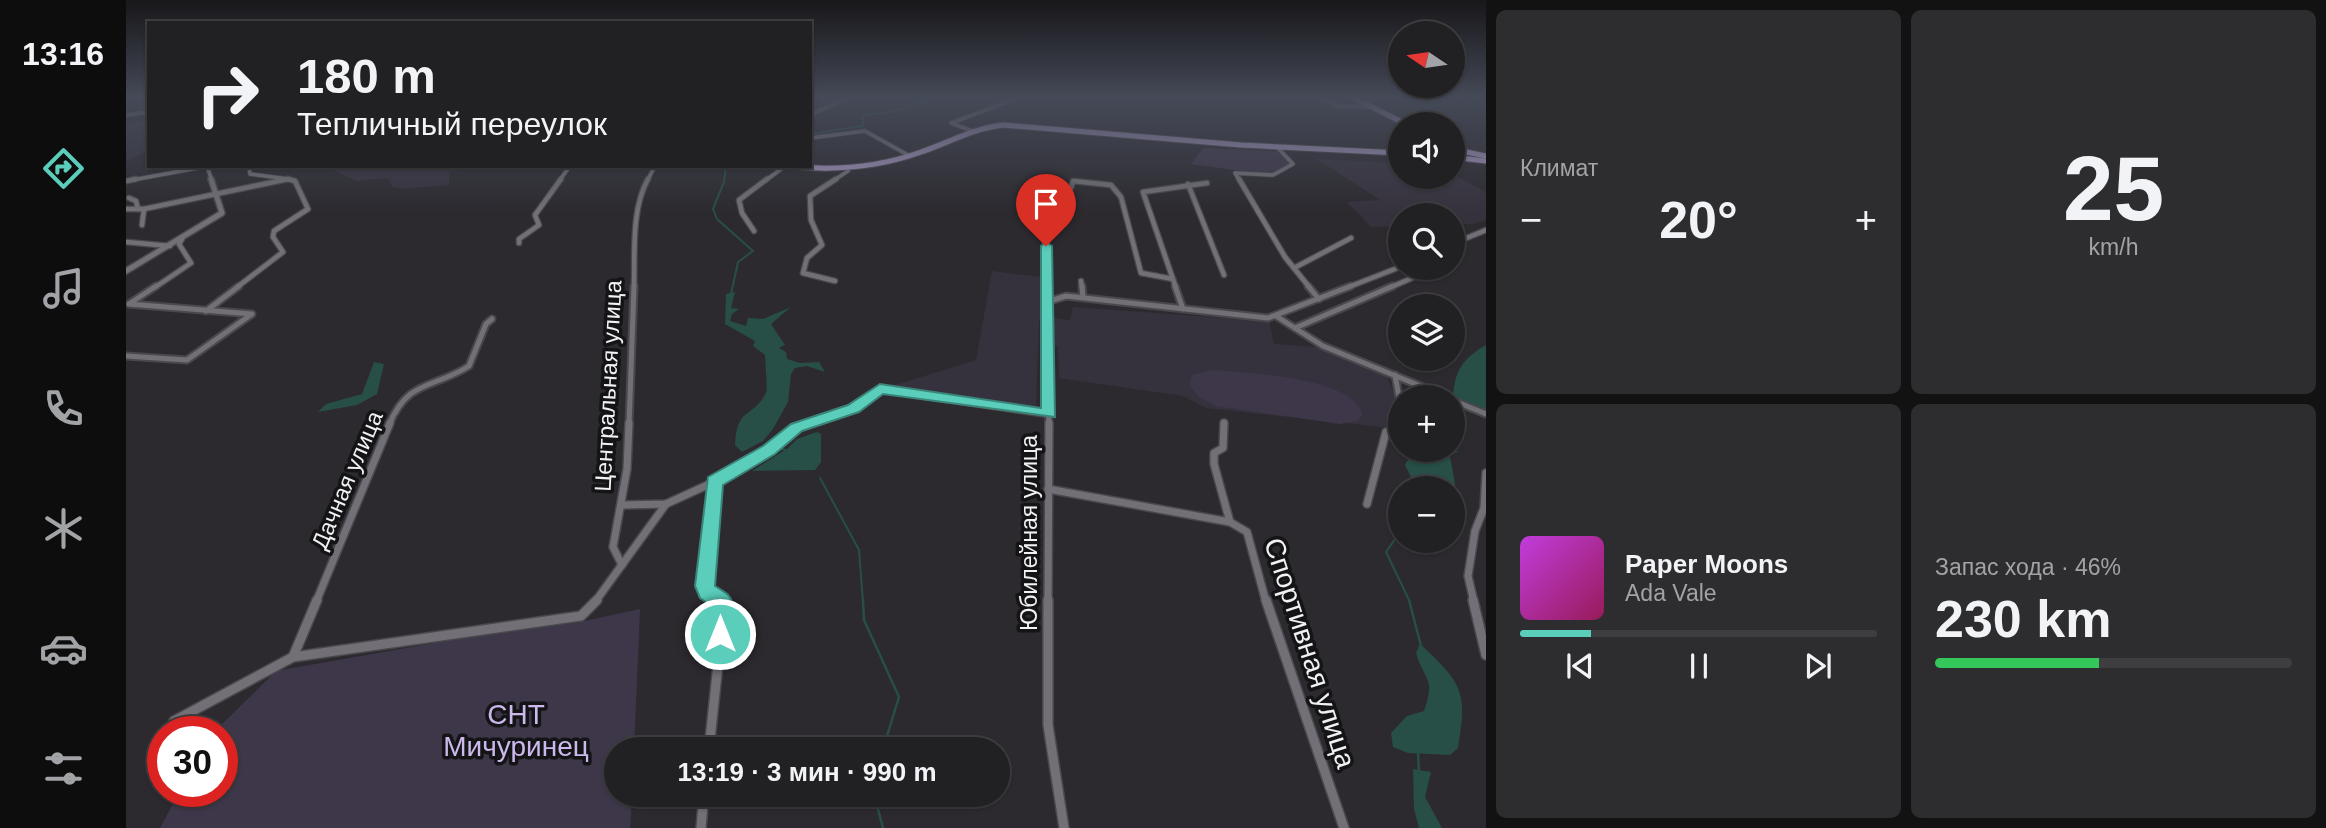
<!DOCTYPE html>
<html lang="ru">
<meta charset="utf-8">
<style>
body{margin:0;font-family:Arial,sans-serif;background:#2d2d30;color:#f1f3f6;height:100vh;display:flex;flex-direction:column;font-size:26px;white-space:nowrap}
*{box-sizing:border-box;margin:0}
p{font-size:23px;color:#a2a3a6}
.icon{flex:none;width:38px;height:38px;fill:none;stroke:currentColor;stroke-width:2;stroke-linecap:round;stroke-linejoin:round}
.map{position:relative;flex:1;overflow:hidden}
.details{display:flex;flex-direction:column;gap:10px;padding:10px;background:#121213;width:840px}
.details>*{flex:none}
.top-card{position:absolute;left:21px;top:21px;width:665px;height:147px;border-radius:0px;box-shadow:0 2px 5px #0004,0 0 0 2px #3e3e41;background:#212023;color:#f1f3f6;overflow:hidden}
.needle{width:46px;rotate:283deg}
.tools{position:absolute;left:1262px;top:21px;display:grid;gap:14px}
.tools a{display:grid;place-items:center;width:77px;height:77px;border-radius:50%;background:#212023;box-shadow:0 2px 5px #0004,0 0 0 2px #3e3e41;font-size:35px}
.speed{position:absolute;left:21px;top:716px;display:flex;gap:14px;font-size:35px;font-weight:700;text-align:center}
.speed>*{display:grid;place-content:center;width:91px;height:91px;border-radius:50%;background:#212023;box-shadow:0 2px 5px #0004,0 0 0 2px #3e3e41;line-height:1}
.speed .limit{border:10px solid #d22;background:#fff;color:#111}
.pin{position:absolute;display:grid;place-items:center;width:60px;height:60px;color:#fff;margin:-72px -30px;border-radius:50% 50% 50% 0;rotate:-45deg;box-shadow:0 0 7px #0007}
.pin .icon{rotate:45deg}
.me{position:absolute;width:77px;margin:-38px;rotate:0deg;stroke-linejoin:round;filter:drop-shadow(0 0 5px #0008)}
.turn{display:flex;align-items:center;gap:24px;height:147px;padding:0 35px;font-size:32px}
.turn .icon{width:91px;height:91px;stroke-width:2.5}
.turn b{display:block;font-size:49px;line-height:60px}
.big{font-size:52px;font-weight:600;line-height:1.1}
.details .tile{flex:1;display:flex;flex-direction:column;justify-content:center;gap:10px;min-width:0;padding:0 24px;border-radius:10px;background:#2d2d30}
.details .dial{align-items:center;gap:0}
.dial b{font-size:91px;line-height:1}
.song{display:flex;align-items:center;gap:21px}
.cover{width:84px;height:84px;border-radius:10px;background:linear-gradient(135deg,hsl(290 70% 55%),hsl(330 70% 35%))}
.played{height:7px;border-radius:4px;background:linear-gradient(90deg,#5bcebb 20%,#3e3e41 20%)}
.keys{display:flex;justify-content:space-around;direction:ltr}
.heat{display:flex;justify-content:space-between;align-items:center;font-size:38px;direction:ltr}
.charge{height:10px;border-radius:5px;background:linear-gradient(90deg,#34c759 46%,#3e3e41 0)}
.details .tiles{flex:1;display:grid;gap:10px;grid-template-columns:repeat(2,1fr)}
.trip{position:absolute;left:478px;top:737px;width:406px;height:70px;border-radius:35px;background:#212023;box-shadow:0 2px 5px #0004,0 0 0 2px #3e3e41;font-weight:600;line-height:70px;text-align:center}
main{display:flex;flex:1;min-height:0}
.menu{display:flex;flex-direction:column;width:126px;justify-content:space-around;align-items:center;background:#0d0d0e;color:#a2a3a6}
.menu .icon{width:49px;height:49px}
.menu .current{color:#5bcebb}
.menu b{font-size:32px;color:#f1f3f6}
.map>svg:first-child{display:block}
.built{fill:#36323d}
.green{fill:#3e374a}
.water{fill:#274e47}
.lines{fill:none;stroke-linecap:round;stroke-linejoin:round}
.stream-far1{stroke:#274e47;stroke-width:2}
.stream{stroke:#274e47;stroke-width:2.5}
.minor-far4-casing{stroke:#49484c;stroke-width:5}
.minor-far3-casing{stroke:#49484c;stroke-width:7}
.minor-far2-casing{stroke:#49484c;stroke-width:9}
.minor-far1-casing{stroke:#49484c;stroke-width:10}
.minor-casing{stroke:#49484c;stroke-width:12}
.tertiary-far1-casing{stroke:#49484c;stroke-width:5}
.tertiary-casing{stroke:#49484c;stroke-width:8}
.primary-casing{stroke:#49484c;stroke-width:7}
.minor-far4{stroke:#727076;stroke-width:3.5}
.minor-far3{stroke:#727076;stroke-width:4.5}
.minor-far2{stroke:#727076;stroke-width:5}
.minor-far1{stroke:#727076;stroke-width:7}
.minor{stroke:#727076;stroke-width:9}
.tertiary-far1{stroke:#727076;stroke-width:3.5}
.tertiary{stroke:#727076;stroke-width:5}
.primary{stroke:#a495bd;stroke-width:5}
.route{fill:#5bcebb;stroke:#3b867a;stroke-width:2}
.labels{text-anchor:middle;dominant-baseline:central;stroke-width:7;stroke-linejoin:round;paint-order:stroke}
.street-label{font-size:23px;fill:#f1f0f3;stroke:#141315}
.near-street-label{font-size:28px;fill:#f1f0f3;stroke:#141315}
.near-park-label{font-size:28px;fill:#cbb8ec;stroke:#141315}
</style>
<main>
<nav class="menu">
<b>13:16</b>
<svg class="icon current" aria-label="directions" viewBox="0 0 24 24"><path d="M12 3l9 9-9 9-9-9zM9 14v-3h6M13 9l2 2-2 2"/></svg>
<svg class="icon" aria-label="music" viewBox="0 0 24 24"><path d="M9 18V5l10-2v13"/><circle cx="6" cy="18" r="3"/><circle cx="16" cy="16" r="3"/></svg>
<svg class="icon" aria-label="phone" viewBox="0 0 24 24"><path d="M5 4h4l2 5-3 2q2 4 5 5l2-3 5 2v4C11 20 4 13 5 4z"/></svg>
<svg class="icon" aria-label="climate" viewBox="0 0 24 24"><path d="M12 3v18M4 7l16 10M4 17L20 7"/></svg>
<svg class="icon" aria-label="car" viewBox="0 0 24 24"><path d="M5 17H2v-5l4-1 3-4h7l3 4 3 1v5h-3M9 17h6M6 11h13"/><circle cx="7" cy="17" r="2"/><circle cx="17" cy="17" r="2"/></svg>
<svg class="icon" aria-label="filters" viewBox="0 0 24 24"><path d="M4 7h16M4 17h16"/><circle cx="9" cy="7" r="2"/><circle cx="15" cy="17" r="2"/></svg>
</nav>
<div class="map">
<svg width="1360" height="828" viewBox="0 0 1360 828">
<rect width="100%" height="100%" fill="#2c2a2f"/>
<g class="built">
<path d="M23,120V150L0,161V124Z"/>
<path d="M1191,159L1274,163V177L1327,174L1360,192V220L1348,224H1327L1326,215H1274V226L1245,227L1221,202L1254,200Z"/>
<path d="M199,166H332L333,170L323,172V185L278,189L266,187L262,178L230,181Z"/>
<path d="M866,271L915,277L917,319H913L910,407L766,386L850,360Z"/>
<path d="M947,307L1143,321L1148,344L1192,347L1259,373L1274,405V429L1080,408L1057,396L933,378L932,346L927,345L926,318L944,320Z"/>
</g>
<g class="green">
<path d="M1077,148L1151,151L1164,164L1145,175L1065,164Z"/>
<path d="M1086,370C1117,372 1232,378 1236,415L1231,421L1214,424L1090,406L1072,396L1063,385L1066,375Z"/>
<path d="M514,609L508,749H490V794L506,795L504,828H34L54,791H96V732L89,731L150,671L331,639L449,623Z"/>
</g>
<g class="water">
<path d="M609,292L605,308L613,309L606,314L604,321L620,326L622,318L637,319L665,307L645,324L659,345L653,348L660,352L661,359L674,363L693,362L699,372L681,366L669,368L665,374L662,402L647,429L637,441L616,452L609,445C611,406 626,419 640,393C642,389 639,362 639,355L627,346L629,341L599,324L600,294Z"/>
<path d="M1360,345V411L1327,396C1329,369 1337,359 1360,345Z"/>
<path d="M248,362L258,364L251,394L231,405L192,412L200,404L236,394Z"/>
<path d="M691,432L695,434V462L689,470L626,471L662,448L671,439Z"/>
<path d="M1287,450L1333,451L1324,456L1329,484L1327,497L1326,488H1277L1285,477L1279,465Z"/>
<path d="M1294,644C1336,683 1342,691 1332,748L1324,755L1282,753L1267,747L1265,733L1281,716L1298,711C1310,677 1299,683 1290,653Z"/>
<path d="M1287,769L1305,772L1299,797L1316,828H1293L1288,809Z"/>
</g>
<g class="lines">
<g class="stream-far1">
<path d="M780,97L788,102"/>
<path d="M1341,103L1360,107"/>
<path d="M684,134L737,126V116C745,113 752,114 760,113C776,110 798,101 817,97"/>
<path d="M600,166L598,182L587,209L591,219L627,251L612,262L605,294"/>
<path d="M1326,434L1334,431L1330,410L1334,407"/>
<path d="M653,447L661,451"/>
<path d="M694,478L733,550L737,602"/>
<path d="M1274,532L1260,552L1284,602"/>
</g>
<g class="stream">
<path d="M737,600L738,620L773,697L757,749"/>
<path d="M1283,600L1295,646"/>
<path d="M1292,753L1293,772"/>
<path d="M748,794L757,828"/>
</g>
<defs>
<g id="minor-far4">
<path d="M1194,97L1211,106L1245,107"/>
<path d="M0,115L23,112"/>
<path d="M684,115L724,97"/>
<path d="M849,132L825,123L894,97"/>
<path d="M684,138L739,131L782,155"/>
<path d="M123,166L124,174L162,179L153,181"/>
<path d="M162,179L168,181"/>
<path d="M1,181L82,166"/>
<path d="M433,181L444,166"/>
<path d="M521,181L529,166"/>
<path d="M639,181L659,166"/>
<path d="M707,181L722,171"/>
<path d="M1114,181L1109,173L1147,175L1167,164L1151,147"/>
</g>
<g id="minor-far3">
<path d="M1113,179L1159,257L1184,288"/>
<path d="M0,181L10,179"/>
<path d="M1062,184L1098,275"/>
<path d="M3,198L10,201L12,209"/>
<path d="M0,209H18L162,179"/>
<path d="M16,225L18,209"/>
<path d="M628,231L616,213L613,200L641,179"/>
<path d="M0,242L44,246"/>
<path d="M393,243V239L413,225L409,215L435,179"/>
<path d="M1326,244L1360,230"/>
<path d="M1168,268L1225,238"/>
<path d="M709,281L677,273L681,258L696,245L685,220L684,196L710,179"/>
<path d="M955,281L956,288"/>
<path d="M28,288L65,263L53,244L56,239"/>
<path d="M110,288L157,252L147,237L148,231L182,209L169,181L162,179"/>
<path d="M508,288C509,254 505,209 522,179"/>
<path d="M920,288L918,187L945,188L947,181L985,185L995,197L1015,273L1047,279"/>
<path d="M1050,288L1017,192L1081,183"/>
<path d="M1220,288L1274,267"/>
<path d="M1263,288L1309,268"/>
</g>
<g id="minor-far2">
<path d="M920,286L923,425"/>
<path d="M956,286L957,297"/>
<path d="M1049,286L1057,309"/>
<path d="M1182,286L1193,299"/>
<path d="M921,302L940,296L1142,318L1225,286"/>
<path d="M80,311L113,286"/>
<path d="M1150,316L1197,346L1321,397"/>
<path d="M1169,328L1267,286"/>
<path d="M0,356L61,360L126,314L3,304L30,286"/>
<path d="M1269,375L1274,403"/>
<path d="M1326,400L1360,414"/>
<path d="M263,425C282,379 307,389 343,366L360,324L366,319"/>
<path d="M503,425L508,286"/>
<path d="M677,425L727,408L754,389L923,414"/>
</g>
<g id="minor-far1">
<path d="M1098,423L1097,448L1088,453V464L1104,522"/>
<path d="M588,482L579,586L581,592L596,602"/>
<path d="M922,489L1104,522L1121,532L1140,602"/>
<path d="M1241,504L1260,432L1274,429"/>
<path d="M496,505L540,504L588,482L643,450L671,427L682,423"/>
<path d="M496,565L487,547L501,469L503,423"/>
<path d="M190,602L264,423"/>
<path d="M469,602L540,504"/>
<path d="M922,602L923,423"/>
<path d="M1348,602L1342,576L1349,531L1358,508L1360,473"/>
</g>
<g id="minor">
<path d="M922,600V725L938,828"/>
<path d="M1140,600L1218,828"/>
<path d="M1347,600L1360,655"/>
<path d="M167,657L191,600"/>
<path d="M48,721L167,657L455,616L471,600"/>
<path d="M583,749L598,608L593,600"/>
<path d="M575,828L578,794"/>
</g>
<path id="tertiary-far1" d="M81,166L86,181"/>
<path id="tertiary" d="M0,271L96,213L85,179"/>
<g id="primary">
<path d="M1226,97L1280,124"/>
<path d="M1326,149L1360,156"/>
<path d="M1326,157L1360,161"/>
<path d="M661,166C707,171 751,168 795,152C822,143 848,128 877,125L1115,145L1274,153"/>
</g>
</defs>
<use href="#minor-far4" class="minor-far4-casing"/>
<use href="#minor-far3" class="minor-far3-casing"/>
<use href="#minor-far2" class="minor-far2-casing"/>
<use href="#minor-far1" class="minor-far1-casing"/>
<use href="#minor" class="minor-casing"/>
<use href="#tertiary-far1" class="tertiary-far1-casing"/>
<use href="#tertiary" class="tertiary-casing"/>
<use href="#primary" class="primary-casing"/>
<use href="#minor-far4" class="minor-far4"/>
<use href="#minor-far3" class="minor-far3"/>
<use href="#minor-far2" class="minor-far2"/>
<use href="#minor-far1" class="minor-far1"/>
<use href="#minor" class="minor"/>
<use href="#tertiary-far1" class="tertiary-far1"/>
<use href="#tertiary" class="tertiary"/>
<use href="#primary" class="primary"/>
</g>
<linearGradient id="sky" x2="0" y2="1"><stop stop-color="#18171a"/><stop offset="0.46" stop-color="#454a58"/><stop offset="1" stop-color="#454a58" stop-opacity="0"/></linearGradient>
<rect width="1360" height="213" fill="url(#sky)"/>
<path class="route" d="M920,242L926,246L929,417L757,394L733,412L676,431L649,454L597,485L589,586C593,589 600,592 603,596C611,604 606,632 602,641L594,643L587,641L584,634L585,606L574,598L569,586L582,477L637,446L665,424L722,405L754,384L915,408V246Z"/>
<g class="labels">
<g class="street-label">
<text transform="translate(482 386) rotate(-87)">Центральная улица</text>
<text transform="translate(221 480) rotate(-67)">Дачная улица</text>
<text transform="translate(903 533) rotate(-90)">Юбилейная улица</text>
</g>
<g class="near-street-label">
<text transform="translate(1184 653) rotate(72)">Спортивная улица</text>
</g>
<g class="near-park-label">
<text x="390" y="714">СНТ<tspan x="390" dy="32">Мичуринец</tspan></text>
</g>
</g>
</svg>
<div class="tools">
<a><svg class="needle" viewBox="-14 -14 28 28"><path d="M0-13l5 13h-10z" fill="#e53935"/><path d="M0 13l5-13h-10z" fill="#a2a3a6"/></svg></a>
<a><svg class="icon" aria-label="sound" viewBox="0 0 24 24"><path d="M4 9h4l5-4v14l-5-4H4zM17 9q2 3 0 6"/></svg></a>
<a><svg class="icon" aria-label="search" viewBox="0 0 24 24"><circle cx="10" cy="10" r="6"/><path d="M15 15l6 6"/></svg></a>
<a><svg class="icon" aria-label="layers" viewBox="0 0 24 24"><path d="M12 4l9 5-9 5-9-5zM3 14l9 5 9-5"/></svg></a>
<a>+</a>
<a>−</a>
</div>
<div class="speed"><div class="limit">30</div></div>
<div class="pin" style="left:920px;top:246px;background:#d93025"><svg class="icon" aria-label="arrive" viewBox="0 0 24 24"><path d="M6 21V4h12l-3 4 3 4H6"/></svg></div>
<svg class="me" style="left:594px;top:634px" viewBox="-20 -20 40 40"><circle r="17" fill="#5bcebb" stroke="#fff" stroke-width="3"/><path d="M0-11L8 9 0 5-8 9z" fill="#fff"/></svg>
<div class="trip">13:19 · 3 мин · 990 m</div>
<div class="top-card">
<div class="turn"><svg class="icon" aria-label="right" viewBox="0 0 24 24"><path d="M7 20v-9h11M14 6l5 5-5 5"/></svg><div><b>180 m</b>Тепличный переулок</div></div>
</div>
</div>
<section class="details">
<div class="tiles">
<div class="tile"><p>Климат</p>
<div class="heat"><a>−</a><b class="big">20°</b><a>+</a></div>
</div>
<div class="tile dial"><b>25</b><p>km/h</p></div>
<div class="tile">
<div class="song"><i class="cover"></i><div><b>Paper Moons</b><p>Ada Vale</p></div></div>
<div class="played"></div>
<div class="keys"><svg class="icon" aria-label="previous" viewBox="0 0 24 24"><path d="M18 5L8 12l10 7zM5 5v14"/></svg><svg class="icon" aria-label="pause" viewBox="0 0 24 24"><path d="M8 5v14M16 5v14"/></svg><svg class="icon" aria-label="next" viewBox="0 0 24 24"><path d="M6 5l10 7-10 7zM19 5v14"/></svg></div>
</div>
<div class="tile"><p>Запас хода · 46%</p><b class="big">230 km</b><div class="charge"></div></div>
</div>
</section>
</main>
